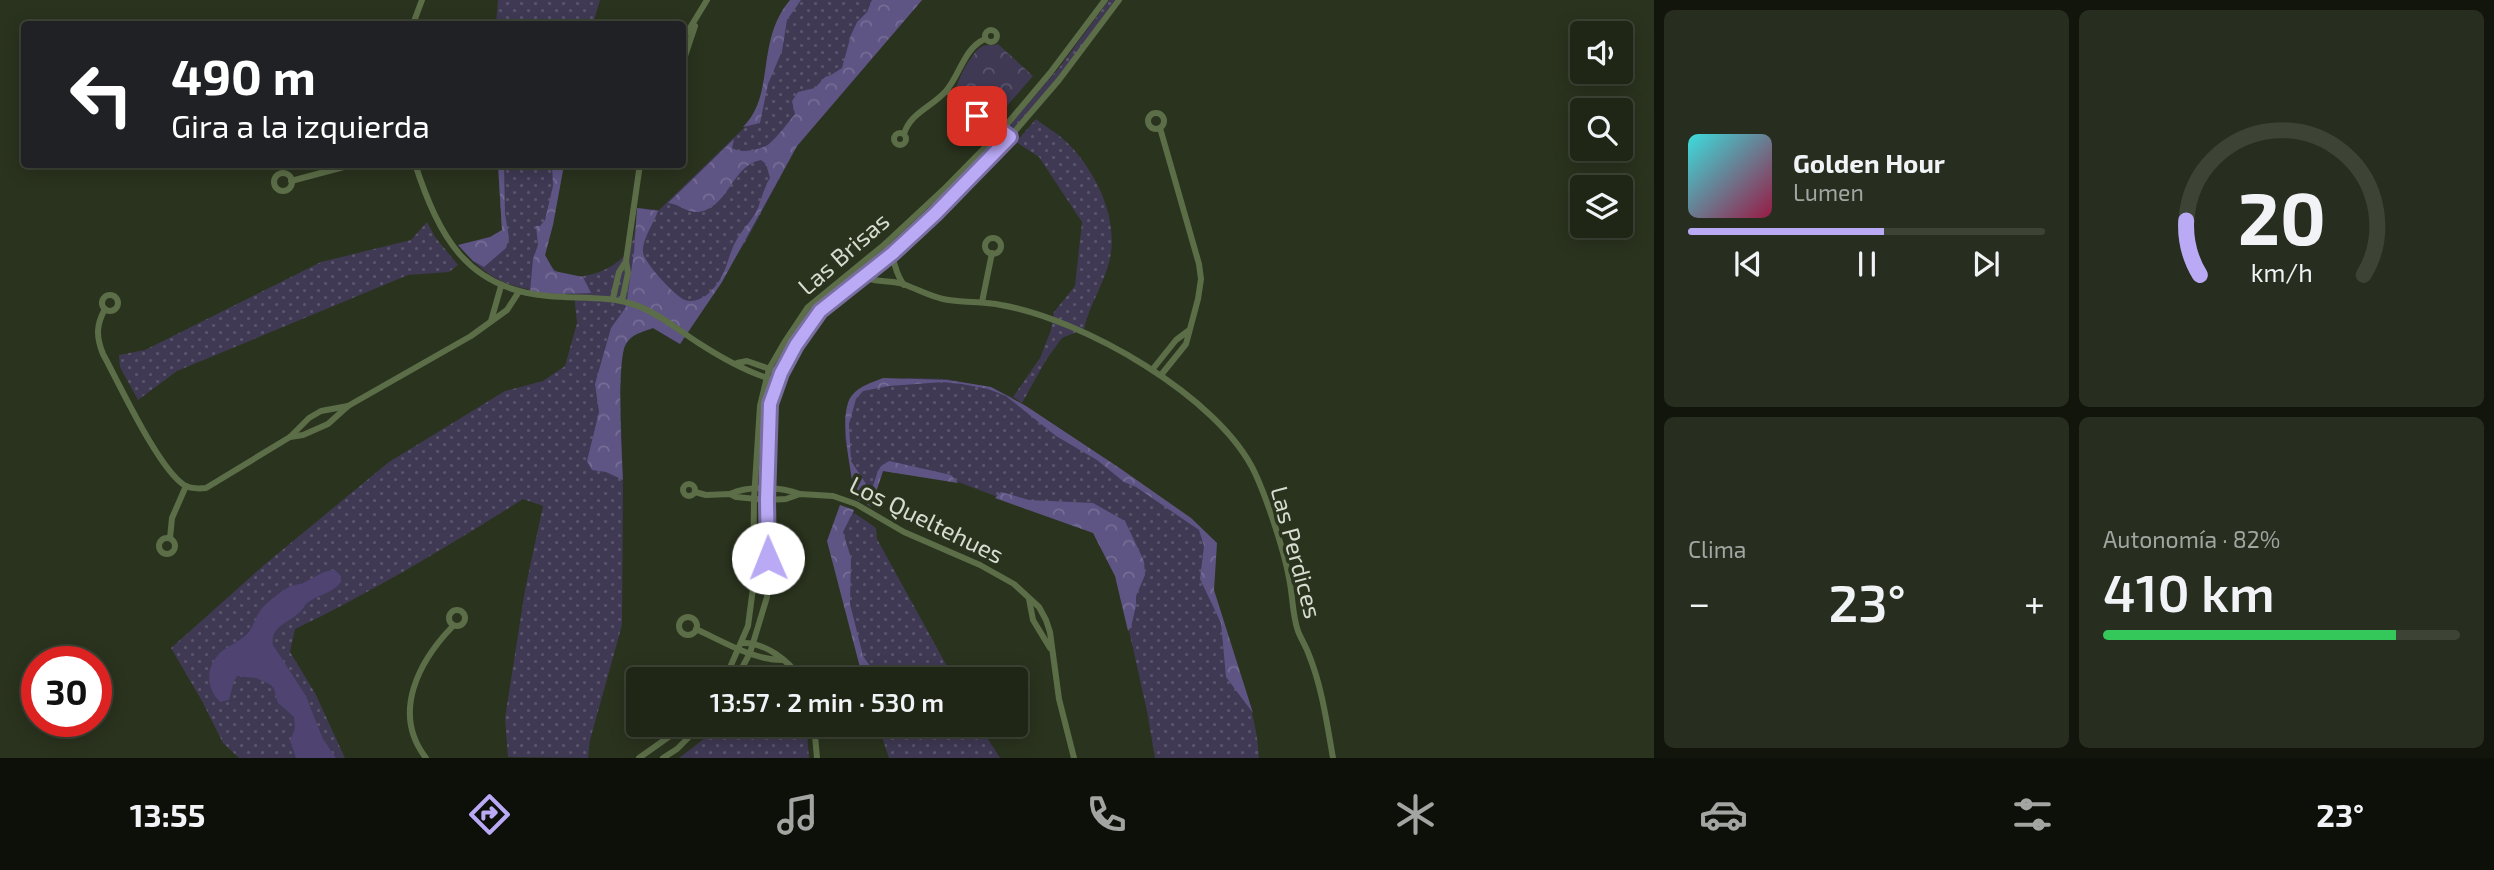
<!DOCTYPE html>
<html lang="es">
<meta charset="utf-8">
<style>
body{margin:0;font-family:"Exo 2",sans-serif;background:#282e1f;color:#f1f3f6;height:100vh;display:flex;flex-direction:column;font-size:26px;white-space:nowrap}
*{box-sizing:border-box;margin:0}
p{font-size:23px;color:#a2a5a1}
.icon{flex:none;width:38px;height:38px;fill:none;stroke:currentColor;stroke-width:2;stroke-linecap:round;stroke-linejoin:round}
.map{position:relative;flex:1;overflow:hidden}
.panel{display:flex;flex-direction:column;gap:10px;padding:10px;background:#12150c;width:840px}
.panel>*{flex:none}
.hud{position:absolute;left:21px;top:21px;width:665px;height:147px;border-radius:7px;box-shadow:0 4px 18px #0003,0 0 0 2px #3d4335;background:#202124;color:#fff;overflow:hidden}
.controls{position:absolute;left:1570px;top:21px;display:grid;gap:14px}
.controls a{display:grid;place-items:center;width:63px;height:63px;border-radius:7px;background:#202616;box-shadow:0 4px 18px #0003,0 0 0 2px #3d4335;font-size:35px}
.speed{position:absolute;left:21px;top:646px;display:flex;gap:14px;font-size:35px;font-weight:700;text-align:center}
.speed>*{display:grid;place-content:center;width:91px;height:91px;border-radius:50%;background:#202616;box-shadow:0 4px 18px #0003,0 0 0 2px #3d4335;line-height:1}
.speed .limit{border:10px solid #d22;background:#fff;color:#111}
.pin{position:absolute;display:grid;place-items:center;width:60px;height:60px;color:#fff;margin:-30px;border-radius:14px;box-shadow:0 4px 10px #0006}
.me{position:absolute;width:77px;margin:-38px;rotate:359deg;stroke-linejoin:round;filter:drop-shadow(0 0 5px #0008)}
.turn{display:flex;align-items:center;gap:24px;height:147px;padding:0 35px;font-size:32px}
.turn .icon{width:91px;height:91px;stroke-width:2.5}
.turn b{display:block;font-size:49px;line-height:60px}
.big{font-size:52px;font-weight:600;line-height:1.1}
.panel .widget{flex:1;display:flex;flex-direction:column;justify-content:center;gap:10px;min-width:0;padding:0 24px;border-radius:10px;background:#282e1f}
.panel .dial{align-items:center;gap:0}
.dial svg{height:182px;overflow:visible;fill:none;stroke:#3d4335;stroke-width:7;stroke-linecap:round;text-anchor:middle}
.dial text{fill:#f1f3f6;stroke:none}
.song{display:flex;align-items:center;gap:21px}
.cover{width:84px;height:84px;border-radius:10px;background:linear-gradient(135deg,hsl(180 70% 55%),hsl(340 70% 35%))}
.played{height:7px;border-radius:4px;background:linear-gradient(90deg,#baaaf6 55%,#3d4335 55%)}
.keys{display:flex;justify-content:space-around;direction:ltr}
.heat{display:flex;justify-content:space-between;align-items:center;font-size:38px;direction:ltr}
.charge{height:10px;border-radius:5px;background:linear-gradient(90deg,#34c759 82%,#3d4335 0)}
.panel .tiles{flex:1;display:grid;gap:10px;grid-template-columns:repeat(2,1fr)}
.trip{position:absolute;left:626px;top:667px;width:402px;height:70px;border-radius:7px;background:#202616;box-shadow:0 4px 18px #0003,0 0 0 2px #3d4335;font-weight:600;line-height:70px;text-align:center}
.menu{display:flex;height:112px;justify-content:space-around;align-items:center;background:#0d0f09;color:#a2a5a1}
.menu .icon{width:49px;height:49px}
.menu .current{color:#baaaf6}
.menu b{font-size:32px;color:#f1f3f6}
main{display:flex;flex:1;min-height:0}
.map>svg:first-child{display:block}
.grass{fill:url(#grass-dots)}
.forest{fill:url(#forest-crowns)}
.park{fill:url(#park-crowns)}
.water{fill:#4e4371}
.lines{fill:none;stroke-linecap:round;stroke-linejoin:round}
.street{stroke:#5c6e48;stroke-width:6}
.route-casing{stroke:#796ea0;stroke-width:18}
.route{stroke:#baaaf6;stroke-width:12}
.labels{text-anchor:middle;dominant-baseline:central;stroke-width:7;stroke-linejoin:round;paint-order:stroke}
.street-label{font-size:24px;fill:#d6ddd0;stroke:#2a331e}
</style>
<main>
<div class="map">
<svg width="1654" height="758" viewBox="0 0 1654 758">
<defs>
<pattern id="grass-dots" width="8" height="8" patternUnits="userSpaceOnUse" patternTransform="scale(1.75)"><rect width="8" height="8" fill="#3f3954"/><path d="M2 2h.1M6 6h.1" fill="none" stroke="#5a556c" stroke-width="1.8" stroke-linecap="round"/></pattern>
<pattern id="forest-crowns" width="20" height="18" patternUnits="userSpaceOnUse" patternTransform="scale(1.75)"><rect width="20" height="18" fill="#5f5585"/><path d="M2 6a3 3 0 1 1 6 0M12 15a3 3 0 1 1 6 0" fill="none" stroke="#756d95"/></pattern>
<pattern id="park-crowns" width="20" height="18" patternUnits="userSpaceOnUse" patternTransform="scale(1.75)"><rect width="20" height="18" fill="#3f3954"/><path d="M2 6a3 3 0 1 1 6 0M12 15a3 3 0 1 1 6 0" fill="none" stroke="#5a556c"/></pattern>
</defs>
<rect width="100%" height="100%" fill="#2a331e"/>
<g class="grass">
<path d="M498,0H600L593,24H496Z"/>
<path d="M791,0H922L797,146L747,239L680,344L653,328L633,335L623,347L620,390L623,488L622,625L590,740L588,758L508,757L505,718L525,590L543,506L523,499C449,546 374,591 295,629L290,652L315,693L345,758H239L223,743L202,701L171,648L264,565L389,462L505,391L543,381L565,366L577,323L574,294C522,290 494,289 460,246L491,237L502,230L498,165H563L545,255C555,291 611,276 628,251C635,241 636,220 639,208L659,210L751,121L759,105Z"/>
<path d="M1109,0H1115L1062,73L1012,130L1008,131V127L1059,68Z"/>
<path d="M1036,119C1044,126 1054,131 1062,138C1093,165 1119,216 1110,258C1105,283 1089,305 1084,329L1062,338L1046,360L1022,403L1013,397L1040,358L1051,330L1054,312L1075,286L1082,222L1039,157L1016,142Z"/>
<path d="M427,222L435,237L458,265L449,272L408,275L177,371L138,400L120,367L119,355L145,350L321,262L411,240Z"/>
<path d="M907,378L945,379L990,387L1011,397L1053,428L1122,471L1216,543C1215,558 1211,577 1214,591C1225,648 1257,700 1259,758H1155L1147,711L1117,577L1094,533L958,482L883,471L871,505L853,484L845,438V417L849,403L857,391Z"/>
<path d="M840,507L856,514L876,528L877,539L954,679H864L845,601Z"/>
<path d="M750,724L774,725L807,735L809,758H679L705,738L730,732L740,726Z"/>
<path d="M878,725H979L1000,758H889Z"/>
</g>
<g class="forest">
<path d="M790,0H801L787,20L782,51L768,84L760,123L743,127C776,95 755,41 790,0Z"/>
<path d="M872,0H922L797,146L722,282L680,344L653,328C642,332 632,334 626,344C616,360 622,457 623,480L606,472L592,470L587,461L599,412L595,384L611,328L626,307L634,252L637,208L658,211C654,223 642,239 643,252C644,263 675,296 685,300C694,303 704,298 710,292C728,275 726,258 737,239C743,228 753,220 758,208C762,197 764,188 770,178L766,164L761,160C732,165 729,207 699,212C687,213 679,204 668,203L734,139L732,148C740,154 761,150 769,144C778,136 788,123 795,114L792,101L798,92L815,88L825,77L831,75L842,68L851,35L857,22L867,12Z"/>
<path d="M498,165H504L505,214L509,238L506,248L484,267L473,261L458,245L490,237L502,230Z"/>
<path d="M552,165H564L553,225L545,255L554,271L583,277L591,293L557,294L530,292L533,259L538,245L536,226H540L545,220L553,186Z"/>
<path d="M883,378L947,380L991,387L1026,406L1121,469L1191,518L1217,543L1214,590L1253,713L1226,677L1221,623L1200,579L1204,546L1199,530L1136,487L1124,482L1097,460L1056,436L1006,396L988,389L962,384L943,382L889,386L863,391L856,399L849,424L851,461L870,490L869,496H862L860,501L852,496L851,489L853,486C850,465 841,422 848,403C853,388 870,383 883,378Z"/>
<path d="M889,461L951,475L958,483L883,471L871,507L867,504L878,471L881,466Z"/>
<path d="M1001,492L1029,500L1093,503L1125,521L1144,561L1145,575L1136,596V606L1131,627L1128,631L1115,576L1093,533L995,498Z"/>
<path d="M840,505L854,510L843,532L851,558L850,604L863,656L873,670L876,679H863L827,541Z"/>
</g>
<path class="park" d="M998,44L1033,76L999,115L979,112L956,93C955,83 972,52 981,47C986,44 992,46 998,44Z"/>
<path class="water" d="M335,570L341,576V582C332,593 323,593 312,600C306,602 304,608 300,612C289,623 270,626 273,645L306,696L323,739L336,758H296L290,741L295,728L294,717L278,703L274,689L271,685L256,678L237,676L234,681L229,700L220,702C206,688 205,668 220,653C226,647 238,642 246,635C254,627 256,615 263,607C270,600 281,591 289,587C294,584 300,585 305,582C316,577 323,570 335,570Z"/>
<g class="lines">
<g class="street">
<path d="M413,24L422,0"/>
<circle cx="991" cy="36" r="6"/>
<path d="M682,41L707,0"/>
<path d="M682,65L695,26"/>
<path d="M947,91L977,116L983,117L1003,131"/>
<circle cx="1156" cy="121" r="8"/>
<path d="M977,116L979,121L996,138"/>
<path d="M1160,128L1199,264L1201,279L1198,299L1186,344L1161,375"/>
<circle cx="900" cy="139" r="6"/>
<path d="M904,134C910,113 932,107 946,91C960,75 964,48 985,39"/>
<path d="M415,164C439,236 466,289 548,296C579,299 608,295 638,306C659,314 677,329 697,342C720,357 751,374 777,381"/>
<circle cx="283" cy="182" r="9"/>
<path d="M291,181L355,164"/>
<circle cx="993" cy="246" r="8"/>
<path d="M885,244C896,257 893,271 904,285"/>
<path d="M855,269C870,286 884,278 903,284C917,289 929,296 943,299C962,303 982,301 1001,305C1082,319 1219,396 1255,473C1267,499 1284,550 1289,578C1293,596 1292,614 1298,631C1301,639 1306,646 1309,655C1322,687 1327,724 1333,758"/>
<circle cx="110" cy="303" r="8"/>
<path d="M613,298L619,272L626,261"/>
<path d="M622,301L628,273L626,261L640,164"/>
<path d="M982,302L992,253"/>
<path d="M105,309C96,325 96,337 103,354C120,385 158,468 184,485C191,489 198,489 206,488L290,437L309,418L321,411L348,406"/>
<path d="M491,321L501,286"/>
<path d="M737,363L747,361L781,373"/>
<path d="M1152,370L1176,340L1188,331"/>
<path d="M290,437L303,435L328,424L348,406L471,336L507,310L518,293"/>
<circle cx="689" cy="490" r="6"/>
<path d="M695,492L706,495L730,494L736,497L767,500L786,499L800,494L833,496L856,504L904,532L980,565L1014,584L1039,607L1046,620L1050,632L1059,699L1074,758"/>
<path d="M730,494C749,485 782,487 800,494"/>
<circle cx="167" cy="546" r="8"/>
<path d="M170,538L172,518L186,486"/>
<path d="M1029,599L1033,620L1050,648"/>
<circle cx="457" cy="618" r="8"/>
<circle cx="688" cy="626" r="9"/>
<path d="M696,629C722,641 753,660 782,660"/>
<path d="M742,643C765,642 789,661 801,679"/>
<path d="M725,679L748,626L753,588L754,499L760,406L769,369L784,343L808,307L885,244L943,190L1002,130L1050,73L1105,0"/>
<path d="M736,679L750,653L767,597L770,405L781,373L796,345L820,311L893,253L935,214L1010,137L1059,80L1119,0"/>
<path d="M814,724L817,758"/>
<path d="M426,758C391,713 419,661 453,626"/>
<path d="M639,758L687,724"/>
<path d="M663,758L677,749L702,724"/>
</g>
</g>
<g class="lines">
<defs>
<path id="route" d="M768,558L767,500L770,404L781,373L796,345L820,311L893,253L935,214L1010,137L983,117L977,116"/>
</defs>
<use href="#route" class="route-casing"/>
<use href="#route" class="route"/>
</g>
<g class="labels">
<g class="street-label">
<text transform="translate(843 253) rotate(-41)">Las Brisas</text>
<text transform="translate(927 519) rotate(26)">Los Queltehues</text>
<text transform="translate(1297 552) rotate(75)">Las Perdices</text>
</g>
</g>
</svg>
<div class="controls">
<a><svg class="icon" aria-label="sound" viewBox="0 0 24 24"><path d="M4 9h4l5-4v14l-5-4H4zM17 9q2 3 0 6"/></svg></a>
<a><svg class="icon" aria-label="search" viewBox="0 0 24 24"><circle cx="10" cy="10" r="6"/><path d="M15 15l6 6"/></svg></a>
<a><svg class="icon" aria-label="layers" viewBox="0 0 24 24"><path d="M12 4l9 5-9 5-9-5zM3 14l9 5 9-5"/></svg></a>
</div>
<div class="speed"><div class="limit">30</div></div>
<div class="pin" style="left:977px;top:116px;background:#d93025"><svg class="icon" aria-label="arrive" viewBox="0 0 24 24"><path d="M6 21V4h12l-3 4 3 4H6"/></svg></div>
<svg class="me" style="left:768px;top:558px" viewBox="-20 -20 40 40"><circle r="19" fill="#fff"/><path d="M0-13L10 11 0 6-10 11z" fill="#baaaf6"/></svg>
<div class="trip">13:57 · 2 min · 530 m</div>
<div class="hud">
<div class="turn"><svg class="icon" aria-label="left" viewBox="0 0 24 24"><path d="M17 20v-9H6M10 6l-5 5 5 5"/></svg><div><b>490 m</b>Gira a la izquierda</div></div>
</div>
</div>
<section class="panel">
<div class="tiles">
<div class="widget">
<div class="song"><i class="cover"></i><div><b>Golden Hour</b><p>Lumen</p></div></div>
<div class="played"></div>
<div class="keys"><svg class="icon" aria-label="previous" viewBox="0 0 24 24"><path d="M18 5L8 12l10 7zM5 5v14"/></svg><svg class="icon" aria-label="pause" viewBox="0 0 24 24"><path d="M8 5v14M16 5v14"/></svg><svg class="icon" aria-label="next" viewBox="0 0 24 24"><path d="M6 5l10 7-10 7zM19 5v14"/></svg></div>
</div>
<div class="widget dial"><svg viewBox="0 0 100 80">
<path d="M14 69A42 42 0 1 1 86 69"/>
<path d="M14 69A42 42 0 0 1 8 45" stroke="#baaaf6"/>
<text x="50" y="56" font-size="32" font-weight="700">20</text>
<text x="50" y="72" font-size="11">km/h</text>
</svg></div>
<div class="widget"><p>Clima</p>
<div class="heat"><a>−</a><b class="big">23°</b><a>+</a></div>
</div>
<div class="widget"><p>Autonomía · 82%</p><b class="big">410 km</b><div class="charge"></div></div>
</div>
</section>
</main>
<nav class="menu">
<b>13:55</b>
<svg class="icon current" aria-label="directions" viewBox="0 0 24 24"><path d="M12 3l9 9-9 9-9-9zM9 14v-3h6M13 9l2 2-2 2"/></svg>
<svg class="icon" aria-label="music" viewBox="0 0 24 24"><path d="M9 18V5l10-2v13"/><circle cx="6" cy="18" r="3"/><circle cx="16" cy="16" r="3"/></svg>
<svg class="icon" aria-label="phone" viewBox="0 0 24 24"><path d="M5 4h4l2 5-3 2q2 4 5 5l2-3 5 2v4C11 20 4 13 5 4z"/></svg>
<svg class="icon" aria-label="climate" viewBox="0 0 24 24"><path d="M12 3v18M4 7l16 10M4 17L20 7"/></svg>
<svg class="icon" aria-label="car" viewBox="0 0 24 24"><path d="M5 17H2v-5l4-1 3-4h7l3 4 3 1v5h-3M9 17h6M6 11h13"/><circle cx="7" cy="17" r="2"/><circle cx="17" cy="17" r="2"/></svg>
<svg class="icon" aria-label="filters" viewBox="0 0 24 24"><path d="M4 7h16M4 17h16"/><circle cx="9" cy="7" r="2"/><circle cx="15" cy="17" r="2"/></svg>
<b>23°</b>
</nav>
